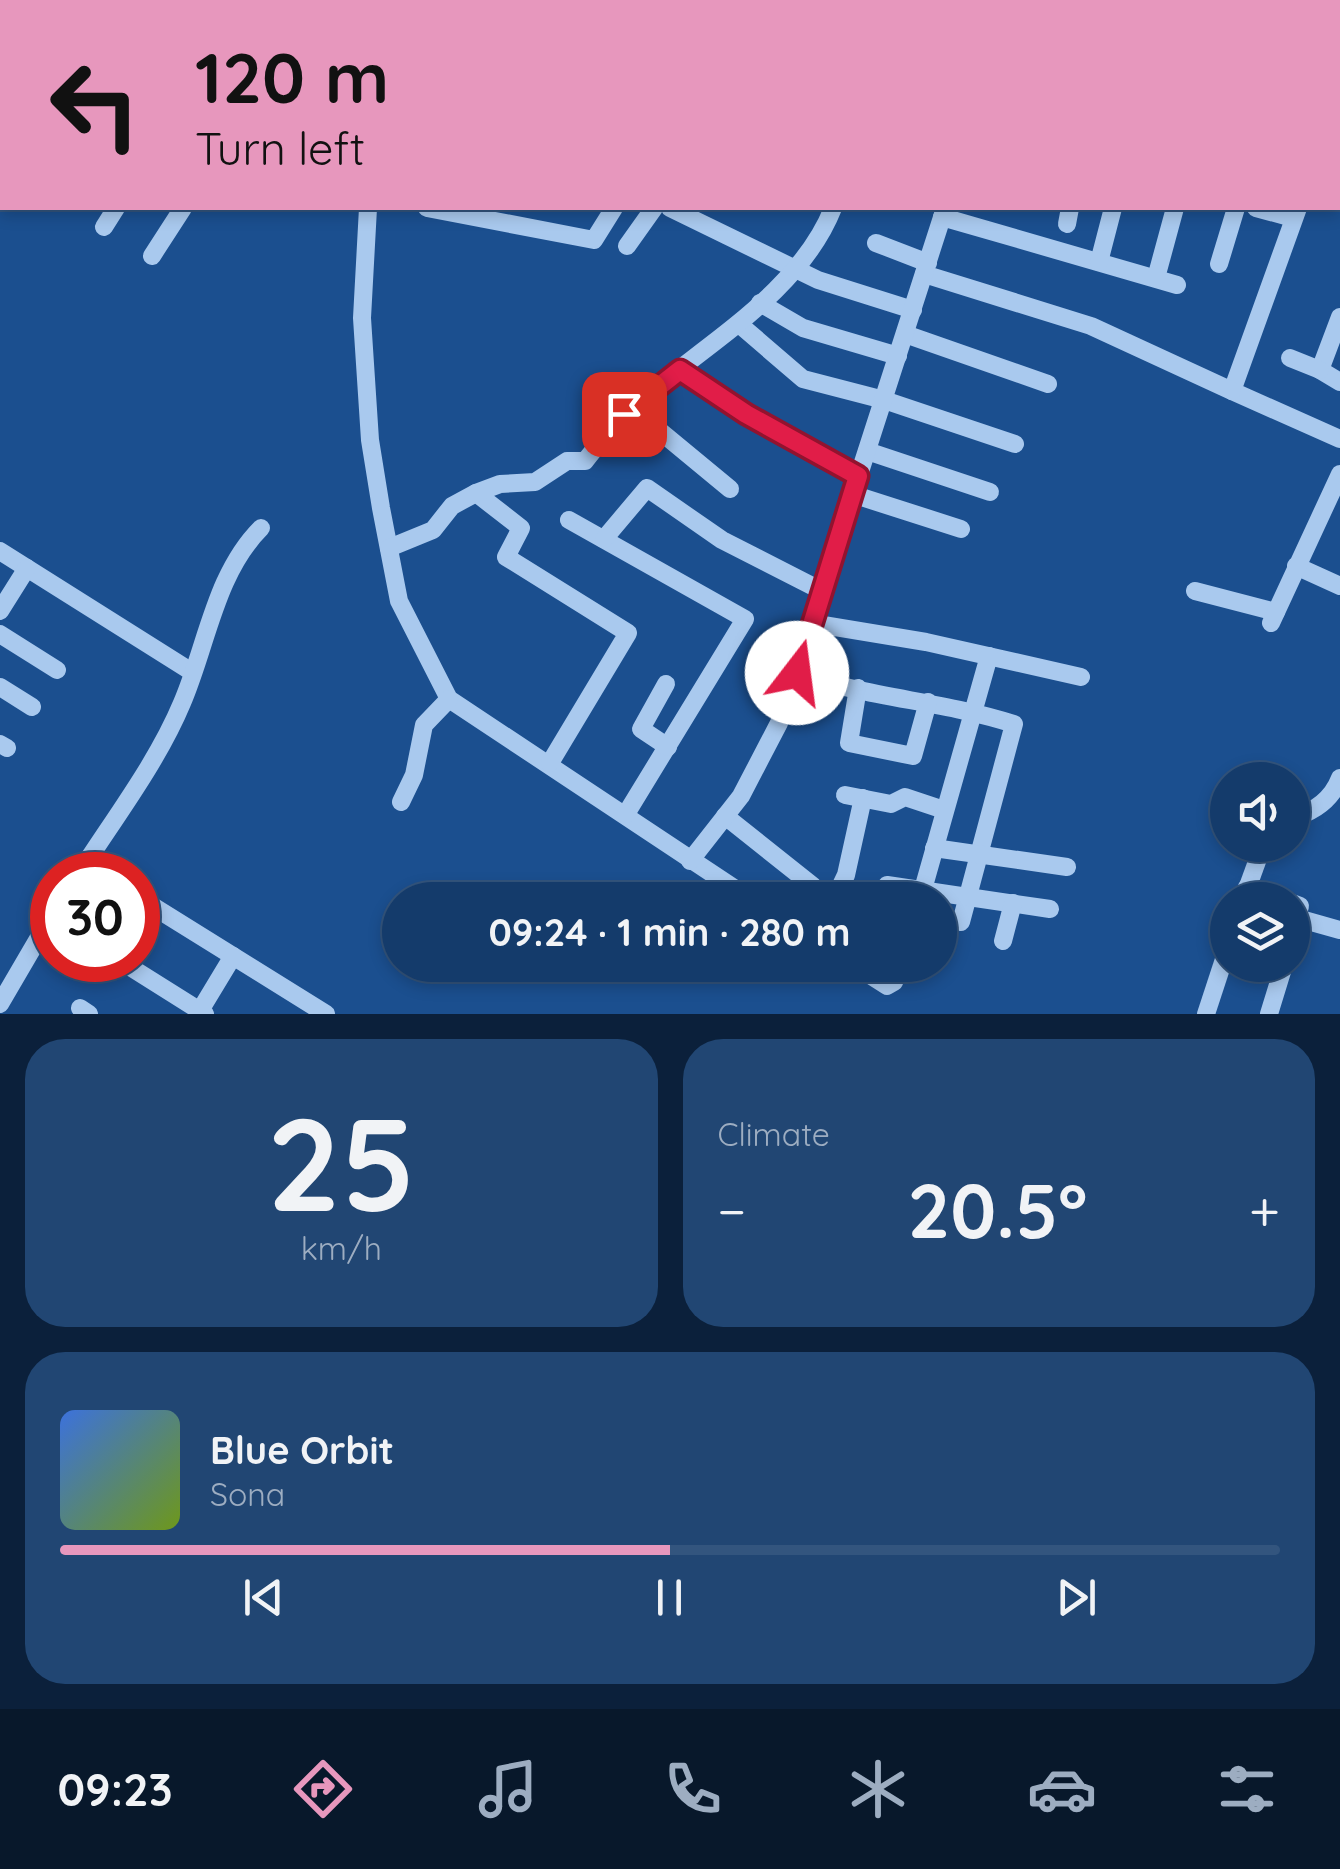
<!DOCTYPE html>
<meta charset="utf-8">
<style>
body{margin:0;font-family:Quicksand,sans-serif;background:#214673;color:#f1f3f6;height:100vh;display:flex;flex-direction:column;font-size:38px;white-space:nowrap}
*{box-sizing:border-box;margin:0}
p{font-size:32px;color:#9dadc1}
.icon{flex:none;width:55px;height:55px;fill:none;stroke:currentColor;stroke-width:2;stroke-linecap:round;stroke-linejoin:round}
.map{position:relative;height:1014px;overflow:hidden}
.sheet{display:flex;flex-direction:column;gap:25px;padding:25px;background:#0b203b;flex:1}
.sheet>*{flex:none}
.guide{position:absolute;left:0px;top:0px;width:1340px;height:210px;box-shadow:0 5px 15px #0003,0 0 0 2px #33557e;background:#e797bd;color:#111;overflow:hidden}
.tools{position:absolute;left:1210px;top:762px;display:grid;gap:20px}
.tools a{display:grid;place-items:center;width:100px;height:100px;border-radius:50%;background:#143b6b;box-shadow:0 5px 15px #0003,0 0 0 2px #33557e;font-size:50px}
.speed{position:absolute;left:30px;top:852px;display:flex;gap:20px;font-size:50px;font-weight:700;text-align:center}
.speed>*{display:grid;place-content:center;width:130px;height:130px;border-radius:50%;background:#143b6b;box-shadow:0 5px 15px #0003,0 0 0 2px #33557e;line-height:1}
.speed .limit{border:15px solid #d22;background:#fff;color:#111}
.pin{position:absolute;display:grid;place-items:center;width:85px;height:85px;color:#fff;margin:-42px;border-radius:20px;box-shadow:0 5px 15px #0006}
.me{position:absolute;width:110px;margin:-55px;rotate:15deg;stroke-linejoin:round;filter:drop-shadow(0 0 8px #0008)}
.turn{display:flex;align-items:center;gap:35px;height:210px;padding:0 30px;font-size:45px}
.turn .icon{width:130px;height:130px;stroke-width:2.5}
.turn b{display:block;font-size:70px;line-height:85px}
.big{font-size:75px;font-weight:700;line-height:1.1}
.sheet .card{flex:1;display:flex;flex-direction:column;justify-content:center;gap:15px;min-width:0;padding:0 35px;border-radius:40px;background:#214673}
.sheet .dial{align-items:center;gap:0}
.dial b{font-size:130px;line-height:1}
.song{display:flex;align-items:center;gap:30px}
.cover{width:120px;height:120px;border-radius:15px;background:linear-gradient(135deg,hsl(220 70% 55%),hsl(80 70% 35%))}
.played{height:10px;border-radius:5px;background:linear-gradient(90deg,#e797bd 50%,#33557e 50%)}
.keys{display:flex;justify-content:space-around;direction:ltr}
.heat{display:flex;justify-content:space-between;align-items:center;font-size:55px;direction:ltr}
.sheet .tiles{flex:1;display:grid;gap:25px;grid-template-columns:1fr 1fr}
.card:last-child{grid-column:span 2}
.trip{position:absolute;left:382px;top:882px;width:575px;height:100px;border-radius:50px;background:#143b6b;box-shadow:0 5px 15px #0003,0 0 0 2px #33557e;font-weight:700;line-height:100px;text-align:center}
.tab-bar{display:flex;height:160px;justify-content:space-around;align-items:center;background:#08182b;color:#9dadc1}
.tab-bar .icon{width:70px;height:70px}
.tab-bar .current{color:#e797bd}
.tab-bar b{font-size:45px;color:#f1f3f6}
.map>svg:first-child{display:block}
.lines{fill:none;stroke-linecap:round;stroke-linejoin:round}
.minor{stroke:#a9c9ee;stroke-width:18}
.route-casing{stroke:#92132f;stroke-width:25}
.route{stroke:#e11d48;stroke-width:18}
</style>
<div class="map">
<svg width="1340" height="1014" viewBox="0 0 1340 1014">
<rect width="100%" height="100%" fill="#1b4f8f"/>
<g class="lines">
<g class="minor">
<path d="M239,0L241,2"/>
<path d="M456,0L472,2"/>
<path d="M844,0L853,2"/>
<path d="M1315,0L1325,2"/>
<path d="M181,2L182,0"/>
<path d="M723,2L724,0"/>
<path d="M978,2L979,0"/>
<path d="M1025,2L1026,0"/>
<path d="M1116,2V0"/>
<path d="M1338,59L1340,60"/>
<path d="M0,78L2,75"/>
<path d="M1338,174L1340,175"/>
<path d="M368,208L362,318L370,440L381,508L399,601L449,699L752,900"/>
<path d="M427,208L594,240L614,208"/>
<path d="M670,208L818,280L913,310"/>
<path d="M1256,208L1293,218"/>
<path d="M1298,208L1232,391L1340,439"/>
<path d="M942,217L1177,285"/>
<path d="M1067,224L1070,208"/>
<path d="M104,227L116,208"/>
<path d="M876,243L928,263"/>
<path d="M627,246L654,208"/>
<path d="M152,256L183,208"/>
<path d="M1099,262L1113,208"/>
<path d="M1219,264L1236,208"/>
<path d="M924,274L1091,326L1232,391"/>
<path d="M1156,278L1175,208"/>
<path d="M760,303L803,328L898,356"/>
<path d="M1340,317L1320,370L1340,382"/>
<path d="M739,324L803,379L884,400L1015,444"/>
<path d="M905,334L1048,384"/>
<path d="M1290,358L1320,370"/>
<path d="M680,370L778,433L858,476"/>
<path d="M632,408L730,489"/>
<path d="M867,451L990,492"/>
<path d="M476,493L521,528L506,557L628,633L550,763"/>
<path d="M852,494L961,529"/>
<path d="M569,520L745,619L626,814"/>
<path d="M604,539L647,488L722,540L820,590"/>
<path d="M389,548L433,530L452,506L476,493L500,484L535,482L567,461H585C598,445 611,427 626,413C694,350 798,297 833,208"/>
<path d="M0,551L192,672"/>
<path d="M1296,566L1340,586"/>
<path d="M1195,591L1276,612"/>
<path d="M0,611L27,568"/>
<path d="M811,623L926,642L1081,677"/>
<path d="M1271,623L1340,474"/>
<path d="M0,634L57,670"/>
<path d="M797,673C867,698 943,701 1014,724L961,922"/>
<path d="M666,684L641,729L668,747"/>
<path d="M0,687L32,707"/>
<path d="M858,688L849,743L913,756L928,702"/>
<path d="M0,744L7,748"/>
<path d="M845,795L891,804L905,797L944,810"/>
<path d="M401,802L414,775L424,725L449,699"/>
<path d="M725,816L813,886"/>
<path d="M1292,818C1314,812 1332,799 1340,778"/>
<path d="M934,848L1067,867"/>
<path d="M690,861L741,796L779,723L945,208"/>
<path d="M78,875C113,820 157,763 182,703C207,645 215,574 261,528"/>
<path d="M887,885L1050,909"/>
<path d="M1247,887L1284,900"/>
<path d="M138,897L326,1014"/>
<path d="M834,900L846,875L863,798"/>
<path d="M920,900L989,656"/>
<path d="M1243,900L1263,845"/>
<path d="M1292,903L1300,906L1292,935"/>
<path d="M1297,918L1340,930"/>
<path d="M1003,941L1013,903"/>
<path d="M119,960L205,1014"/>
<path d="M854,965L887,986L894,982L901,965"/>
<path d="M0,1004L52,915"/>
<path d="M80,1008L89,1014"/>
<path d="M198,1014L233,956"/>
<path d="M1206,1014L1228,947"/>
<path d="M1269,1014L1284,965"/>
</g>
</g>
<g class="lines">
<defs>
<path id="route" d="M624,414L680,370L746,414L858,476L797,673"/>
</defs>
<use href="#route" class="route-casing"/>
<use href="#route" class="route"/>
</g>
</svg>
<div class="tools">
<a><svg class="icon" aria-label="sound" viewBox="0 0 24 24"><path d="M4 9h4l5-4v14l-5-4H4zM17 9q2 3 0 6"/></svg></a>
<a><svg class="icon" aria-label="layers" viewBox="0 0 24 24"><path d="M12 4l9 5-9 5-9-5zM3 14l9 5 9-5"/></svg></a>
</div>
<div class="speed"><div class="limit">30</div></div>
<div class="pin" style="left:624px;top:414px;background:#d93025"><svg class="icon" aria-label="arrive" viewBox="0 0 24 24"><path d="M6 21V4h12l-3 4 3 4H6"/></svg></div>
<svg class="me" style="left:797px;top:673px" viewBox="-20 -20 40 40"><circle r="19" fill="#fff"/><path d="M0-13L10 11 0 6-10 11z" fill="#e11d48"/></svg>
<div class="trip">09:24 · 1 min · 280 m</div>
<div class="guide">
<div class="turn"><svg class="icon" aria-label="left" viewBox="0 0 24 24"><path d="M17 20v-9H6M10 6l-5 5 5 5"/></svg><div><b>120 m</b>Turn left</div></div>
</div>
</div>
<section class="sheet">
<div class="tiles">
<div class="card dial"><b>25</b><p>km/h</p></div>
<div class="card"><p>Climate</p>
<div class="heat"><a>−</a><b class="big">20.5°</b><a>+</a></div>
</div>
<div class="card">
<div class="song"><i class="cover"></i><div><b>Blue Orbit</b><p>Sona</p></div></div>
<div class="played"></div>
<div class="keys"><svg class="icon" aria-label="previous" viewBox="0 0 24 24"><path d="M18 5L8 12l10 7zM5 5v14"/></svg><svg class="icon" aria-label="pause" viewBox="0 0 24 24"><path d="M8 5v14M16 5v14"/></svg><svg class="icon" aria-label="next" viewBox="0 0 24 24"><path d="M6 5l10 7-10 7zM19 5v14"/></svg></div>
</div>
</div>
</section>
<nav class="tab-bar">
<b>09:23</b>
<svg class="icon current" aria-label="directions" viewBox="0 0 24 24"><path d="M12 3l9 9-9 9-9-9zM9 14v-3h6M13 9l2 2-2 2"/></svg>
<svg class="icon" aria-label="music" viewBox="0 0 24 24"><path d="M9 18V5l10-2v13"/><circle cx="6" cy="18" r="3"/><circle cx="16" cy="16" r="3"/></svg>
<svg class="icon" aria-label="phone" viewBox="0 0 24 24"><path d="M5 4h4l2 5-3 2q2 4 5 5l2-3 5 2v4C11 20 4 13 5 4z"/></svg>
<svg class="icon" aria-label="climate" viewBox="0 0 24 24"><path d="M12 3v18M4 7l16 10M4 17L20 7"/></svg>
<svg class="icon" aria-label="car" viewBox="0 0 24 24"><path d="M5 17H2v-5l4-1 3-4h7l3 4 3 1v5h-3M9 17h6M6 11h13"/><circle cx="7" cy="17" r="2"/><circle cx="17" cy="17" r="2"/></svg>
<svg class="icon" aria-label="filters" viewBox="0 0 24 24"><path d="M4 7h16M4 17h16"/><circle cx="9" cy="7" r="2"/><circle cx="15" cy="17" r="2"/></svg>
</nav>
